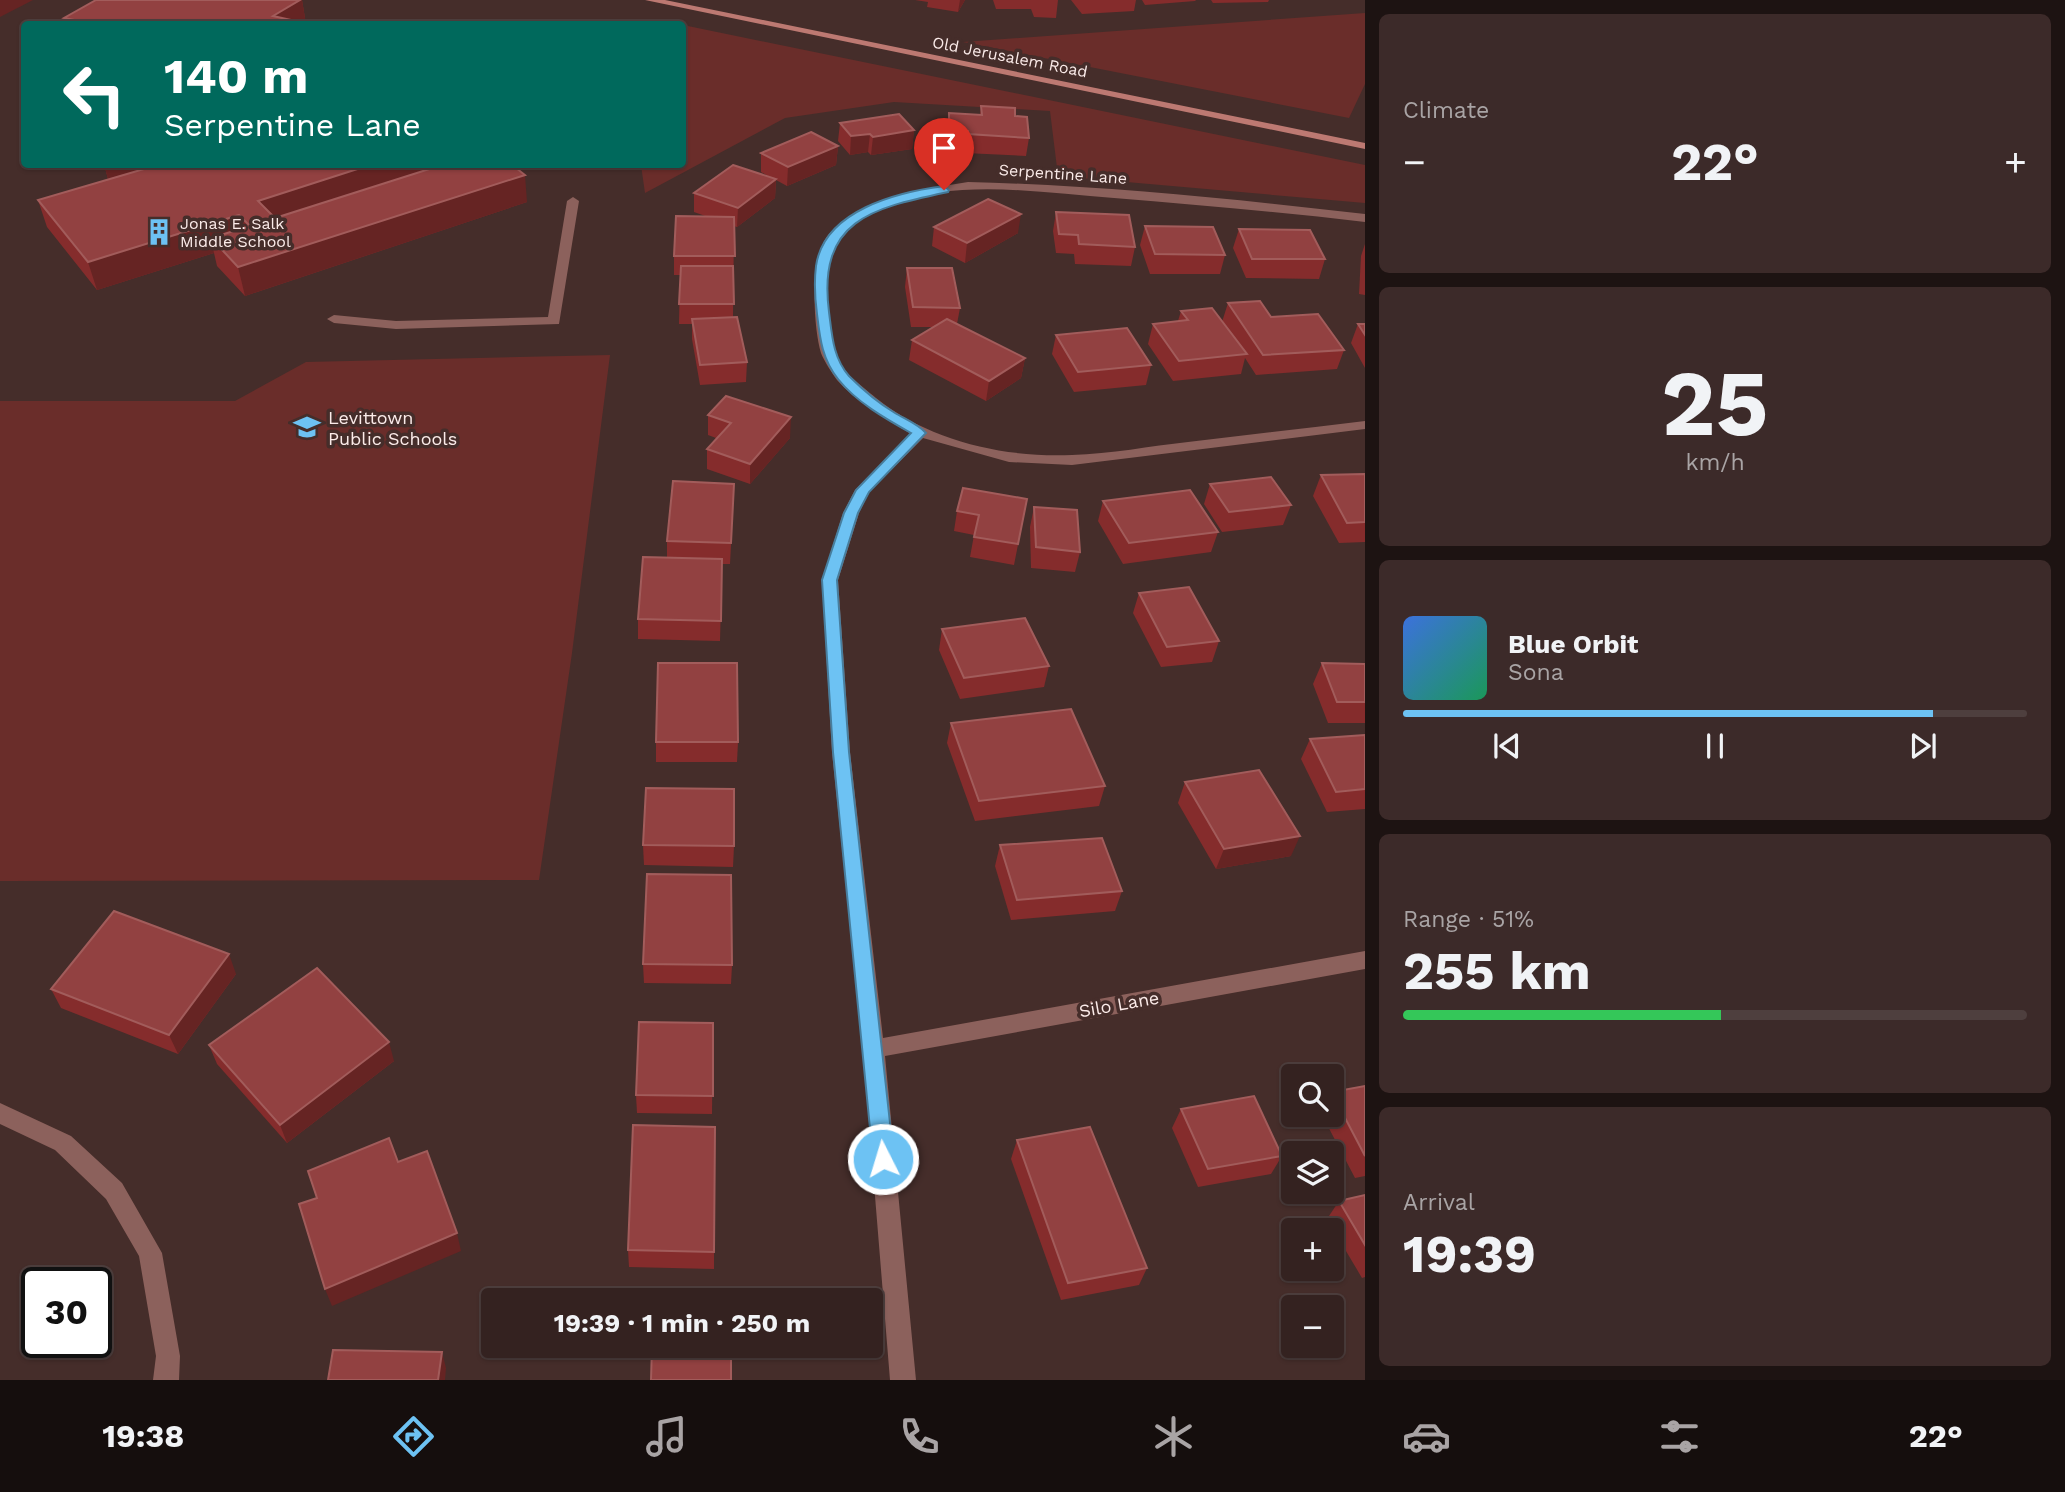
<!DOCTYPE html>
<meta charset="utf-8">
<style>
body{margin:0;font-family:"Work Sans",sans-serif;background:#3c2a29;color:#f1f3f6;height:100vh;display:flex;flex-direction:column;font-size:26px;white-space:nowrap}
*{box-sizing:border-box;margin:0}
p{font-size:23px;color:#a9a4a5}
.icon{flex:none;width:38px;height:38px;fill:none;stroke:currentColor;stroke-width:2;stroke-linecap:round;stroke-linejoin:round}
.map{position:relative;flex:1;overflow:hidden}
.sheet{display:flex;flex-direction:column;gap:14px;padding:14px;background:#1d1312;width:700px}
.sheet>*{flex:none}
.top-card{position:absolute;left:21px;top:21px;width:665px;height:147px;border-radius:7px;box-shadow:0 2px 5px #0004,0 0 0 2px #4e3f3e;background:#00695c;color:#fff;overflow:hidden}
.tools{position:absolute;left:1281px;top:1064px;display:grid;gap:14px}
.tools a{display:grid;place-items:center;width:63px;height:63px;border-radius:7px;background:#342220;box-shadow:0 2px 5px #0004,0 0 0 2px #4e3f3e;font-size:35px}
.speed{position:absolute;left:21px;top:1267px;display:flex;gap:14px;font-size:35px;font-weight:700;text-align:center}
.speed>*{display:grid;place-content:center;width:91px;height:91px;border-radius:50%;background:#342220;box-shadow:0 2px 5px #0004,0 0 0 2px #4e3f3e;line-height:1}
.speed .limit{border:4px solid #111;border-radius:10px;background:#fff;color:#111}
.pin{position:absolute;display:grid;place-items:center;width:60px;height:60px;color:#fff;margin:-72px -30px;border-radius:50% 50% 50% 0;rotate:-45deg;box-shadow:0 0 7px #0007}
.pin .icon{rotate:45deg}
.me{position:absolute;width:77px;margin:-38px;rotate:355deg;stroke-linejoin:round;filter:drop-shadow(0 0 5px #0008)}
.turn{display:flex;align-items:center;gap:24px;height:147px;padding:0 28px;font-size:32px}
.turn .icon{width:91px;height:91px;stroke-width:2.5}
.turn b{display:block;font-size:49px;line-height:60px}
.big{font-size:52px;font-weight:700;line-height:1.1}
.sheet .card{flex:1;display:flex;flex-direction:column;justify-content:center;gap:10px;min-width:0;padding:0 24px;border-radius:10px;background:#3c2a29}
.sheet .dial{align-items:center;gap:0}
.dial b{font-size:91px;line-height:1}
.song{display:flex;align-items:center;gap:21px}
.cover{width:84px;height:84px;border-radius:10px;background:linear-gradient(135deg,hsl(220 70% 55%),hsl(150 70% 35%))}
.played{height:7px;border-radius:4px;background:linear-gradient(90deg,#6dc2f3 85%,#4e3f3e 85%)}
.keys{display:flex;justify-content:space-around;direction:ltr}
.heat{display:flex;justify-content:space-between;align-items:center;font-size:38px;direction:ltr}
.charge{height:10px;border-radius:5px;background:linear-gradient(90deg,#34c759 51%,#4e3f3e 0)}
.trip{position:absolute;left:481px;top:1288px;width:402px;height:70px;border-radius:7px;background:#342220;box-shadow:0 2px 5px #0004,0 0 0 2px #4e3f3e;font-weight:700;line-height:70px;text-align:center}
.tabs{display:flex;height:112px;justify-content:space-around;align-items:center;background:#150e0d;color:#a9a4a5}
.tabs .icon{width:49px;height:49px}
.tabs .current{color:#6dc2f3}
.tabs b{font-size:32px;color:#f1f3f6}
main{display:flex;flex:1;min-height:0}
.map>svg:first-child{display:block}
.green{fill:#6a2d2a}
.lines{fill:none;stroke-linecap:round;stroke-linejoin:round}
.lane{fill:#8c615c;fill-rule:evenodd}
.street{fill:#8c615c;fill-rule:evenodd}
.secondary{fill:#bd7972;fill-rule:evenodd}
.wall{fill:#852c2c}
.shaded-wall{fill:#662423}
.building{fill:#924141;stroke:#a25c5b;stroke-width:2}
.route{fill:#6dc2f3;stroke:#477e9e;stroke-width:2}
.labels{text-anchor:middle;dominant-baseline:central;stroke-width:7;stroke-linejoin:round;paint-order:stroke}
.far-street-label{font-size:16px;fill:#fbebe9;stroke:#452d2a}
.far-poi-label{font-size:16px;fill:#fbebe9;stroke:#452d2a;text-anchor:start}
.poi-label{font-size:18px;fill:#fbebe9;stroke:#452d2a;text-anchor:start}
.street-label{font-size:18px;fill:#fbebe9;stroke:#452d2a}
</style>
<main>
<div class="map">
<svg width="1365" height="1380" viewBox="0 0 1365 1380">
<rect width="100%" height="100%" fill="#452d2a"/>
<g class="green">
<path d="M1365,13V84L1349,118L963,42Z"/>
<path d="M683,25L1365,165V203L1058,176L1050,111L894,102L785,118L645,193L641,165L682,164Z"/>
<path d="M610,355L572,653L539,880L0,881V401H235L306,362Z"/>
</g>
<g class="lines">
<path class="lane" d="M573,197L579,201L559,324L396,329L334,323L327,319L334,315L396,321L548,317L567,201Z"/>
<g class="street">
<path d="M968,182C1100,185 1234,199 1365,214V222C1282,212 1198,205 1114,198C1041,193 960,178 889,205C844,223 824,250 828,299C829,315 829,338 835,353C842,373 861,385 876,398C929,441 1005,458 1072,455C1111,454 1150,446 1188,442C1247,435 1306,428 1365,421V429L1072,465L1009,462L923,438L869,492L859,513L838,580L850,752L883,1038L1365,951V969L885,1056L916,1380H890L863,1049L832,752L822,580L843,513L855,490L911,434C886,419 856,402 837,380C832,373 824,361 821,353C813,326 809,254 830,233C867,196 919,190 968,182Z"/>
<path d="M0,1103L71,1136L122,1183L162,1253L180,1356L179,1380H153L156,1356L139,1256L106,1199L55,1150L0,1124Z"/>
</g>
<path class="secondary" d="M645,0H665L1365,143V149Z"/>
</g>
<g class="wall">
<path d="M96,0H302L306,24H309H66L64,18Z"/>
<path d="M915,0H965L958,12L927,7L928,2Z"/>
<path d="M993,0H1058L1056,18L1034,17L1031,9H996Z"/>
<path d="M1071,0H1136L1134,11L1082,14Z"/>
<path d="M1142,0H1196L1195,1L1145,5Z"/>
<path d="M1211,0H1269L1268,2L1213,3Z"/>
<path d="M981,106L1015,116L1029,138L1026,156L965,153V149L947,148V132L949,113L980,115Z"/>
<path d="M840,123L914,130L912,149L871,155L868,152L850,155L838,141Z"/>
<path d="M838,146L836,165L787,186L776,180L775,198L737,227L734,226L733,317L747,362L746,382L700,385L692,339V324H679L680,275H674V256L708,217L694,212V193L773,179L761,172V153Z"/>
<path d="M104,164H511L527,202L245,296L217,266L214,253L97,290L47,227L38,200L115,178L108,179Z"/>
<path d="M1056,212L1135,247L1131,266L1075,264L1074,254L1056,253L1053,231Z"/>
<path d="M1145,226L1225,255L1220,274H1150L1140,245Z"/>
<path d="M934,227L1018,233L965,263L932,246Z"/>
<path d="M1239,229L1325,259L1319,279L1246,278L1233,248Z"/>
<path d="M1365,244V295L1359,294L1361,256Z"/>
<path d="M907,268L960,308L957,324L1025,358L1021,378L986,401L909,360L912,340L933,327H911L905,287Z"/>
<path d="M1228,303L1271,317L1344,350L1337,369L1256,375L1245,358L1241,374L1173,381L1148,344L1153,324L1178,321L1181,311L1222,322Z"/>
<path d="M1358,324H1365V368L1351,343Z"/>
<path d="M1056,335L1151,365L1146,385L1074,392L1052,354Z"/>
<path d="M708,415L790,438L750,484L707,469V449L716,438L708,435Z"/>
<path d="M1365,474V542L1339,543L1313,496L1321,475Z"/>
<path d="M734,484L730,564H722L720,641L638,639V619L667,557V541Z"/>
<path d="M1210,484L1291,505L1283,525L1222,532L1204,504Z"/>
<path d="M1027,499L1014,565L970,557L974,535L954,531L957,511Z"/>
<path d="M1103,501L1218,532L1211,552L1123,564L1098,521Z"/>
<path d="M1034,507L1080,552L1075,572L1031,568L1030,527Z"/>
<path d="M1139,593L1219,641L1212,662L1161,667L1133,613Z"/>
<path d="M942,629L1049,666L1044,687L960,699L939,650Z"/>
<path d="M1322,663L1365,664V723H1328L1313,684Z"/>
<path d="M951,723L1105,786L1099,806L975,821L947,743Z"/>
<path d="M1365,735V809L1327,812L1301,759L1310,739Z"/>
<path d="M656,742H738L737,762H656Z"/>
<path d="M1185,782L1291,856L1216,869L1178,803Z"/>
<path d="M643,845L734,846L733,867L644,865Z"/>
<path d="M1000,845L1122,891L1115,911L1011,920L995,866Z"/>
<path d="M643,964L732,965L731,984L644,983Z"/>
<path d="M236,974L178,1054L61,1008L51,989Z"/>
<path d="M713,1023L712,1114L637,1113L636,1095Z"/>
<path d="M209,1045L394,1061L287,1143L217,1064Z"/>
<path d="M1365,1086V1176L1355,1178L1322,1115H1332V1092Z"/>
<path d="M1181,1109L1282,1156L1271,1174L1198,1187L1172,1128Z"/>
<path d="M1017,1140L1147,1268L1139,1285L1061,1300L1011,1159Z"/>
<path d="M1365,1195V1277L1362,1278L1327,1219L1339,1201Z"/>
<path d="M628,1250L714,1252V1269L629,1267Z"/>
</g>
<g class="shaded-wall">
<path d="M0,0H33L0,17Z"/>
<path d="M300,0H302L306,24L273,16Z"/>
<path d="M960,0H965L958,12Z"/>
<path d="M914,130L912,149L871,155L873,137Z"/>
<path d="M870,134L868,152L850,155L851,136Z"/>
<path d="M838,146L836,165L787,186L788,167Z"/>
<path d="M104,164H167L168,170L108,179Z"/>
<path d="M373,164H460L264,229L258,201Z"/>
<path d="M525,175L527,202L245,296L238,267Z"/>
<path d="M776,179L775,198L737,227L738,208Z"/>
<path d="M1021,214L1018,233L965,263L967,243Z"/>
<path d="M239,215L246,243L211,238L214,253L97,290L88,262Z"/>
<path d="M1025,358L1021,378L986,401L989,381Z"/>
<path d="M791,417L790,438L750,484V464Z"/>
<path d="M1300,836L1291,856L1216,869L1224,849Z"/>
<path d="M229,954L236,974L178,1054L169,1035Z"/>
<path d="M389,1042L394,1061L287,1143L280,1125Z"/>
<path d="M457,1233L461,1251L332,1306L325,1289Z"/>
<path d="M442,1352L446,1368L445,1380H438Z"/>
</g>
<g class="building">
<path d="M96,0H300L273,16L309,24H95L64,18Z"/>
<path d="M981,106L1015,108V116L1027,117L1029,138L968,134V131L949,130V113L982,115Z"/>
<path d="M899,114L914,130L873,137L870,134L851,136L840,123Z"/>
<path d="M811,132L838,146L788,167L761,153Z"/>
<path d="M161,164H373L258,201L275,218L445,164H511L525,175L238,267L211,238L250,226L239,215L88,262L38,200Z"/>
<path d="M733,165L776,179L738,208L694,193Z"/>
<path d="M988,199L1021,214L967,243L934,227Z"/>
<path d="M1056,212L1129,215L1135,247L1079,244L1078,235L1059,234Z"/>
<path d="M676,216L734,217L735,256H674Z"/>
<path d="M1145,226L1213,227L1225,255L1155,254Z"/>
<path d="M1239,229L1310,230L1325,259H1252Z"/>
<path d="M681,266H733L734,304H679Z"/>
<path d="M907,268H952L960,308L913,307Z"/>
<path d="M1260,301L1271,317L1318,314L1344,350L1263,355L1228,303Z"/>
<path d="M1212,308L1247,354L1179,361L1153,324L1188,320L1181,311Z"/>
<path d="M737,317L747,362L700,365L692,319Z"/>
<path d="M947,319L1025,358L989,381L912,340Z"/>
<path d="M1358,324H1365V335Z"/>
<path d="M1127,328L1151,365L1078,372L1056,335Z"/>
<path d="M726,396L791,417L750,464L707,449L731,423L708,415Z"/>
<path d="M1365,474V522L1347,523L1321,475Z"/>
<path d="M1271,477L1291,505L1229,512L1210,484Z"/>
<path d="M673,481L734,484L731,543L667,541Z"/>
<path d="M963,488L1027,499L1018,544L974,537L979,515L957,511Z"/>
<path d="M1190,490L1218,532L1129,543L1103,501Z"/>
<path d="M1034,507L1077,510L1080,552L1036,547Z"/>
<path d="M643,557L722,559L721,621L638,619Z"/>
<path d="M1189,587L1219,641L1167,647L1139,593Z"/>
<path d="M1025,618L1049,666L964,678L942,629Z"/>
<path d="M658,663H737L738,742H656Z"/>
<path d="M1322,663L1365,664V702H1337Z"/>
<path d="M1071,709L1105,786L979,801L951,723Z"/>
<path d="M1365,735V789L1336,792L1310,739Z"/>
<path d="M1259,770L1300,836L1224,849L1185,782Z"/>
<path d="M646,788L734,789V846L643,845Z"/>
<path d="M1102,838L1122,891L1017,900L1000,845Z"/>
<path d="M647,874L731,875L732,965L643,964Z"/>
<path d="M114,911L229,954L169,1035L51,989Z"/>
<path d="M317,968L389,1042L280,1125L209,1045Z"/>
<path d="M639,1022L713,1023V1096L636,1095Z"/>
<path d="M1365,1086V1156L1332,1093V1092Z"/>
<path d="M1254,1096L1282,1156L1208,1169L1181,1109Z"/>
<path d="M633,1125L715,1127L714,1252L628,1250Z"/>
<path d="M1090,1127L1147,1268L1068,1283L1017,1140Z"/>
<path d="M389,1138L398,1162L427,1151L457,1233L325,1289L299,1204L317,1198L308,1171Z"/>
<path d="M1365,1195V1245L1339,1201Z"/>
<path d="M652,1346H731V1380H651Z"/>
<path d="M333,1350L442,1352L438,1380H328Z"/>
</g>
<path class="route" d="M944,186L949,190L948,192C873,208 817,219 829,312C832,335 833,358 849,376C862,389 880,404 895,413C905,419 918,424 926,433L869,492L858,513L837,580L849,752L894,1159L891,1166L883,1169L876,1166L873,1159L833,752L822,580L844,513L856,490L911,433C886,419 856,402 838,379C822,359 820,339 817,314C815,299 814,282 816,266C824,210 898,192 944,186Z"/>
<defs>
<symbol id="building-bare" viewBox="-9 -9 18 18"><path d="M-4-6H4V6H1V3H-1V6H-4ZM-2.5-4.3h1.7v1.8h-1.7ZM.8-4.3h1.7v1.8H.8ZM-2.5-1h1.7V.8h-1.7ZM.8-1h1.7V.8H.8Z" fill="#6dc2f3" stroke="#452d2a" stroke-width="2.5" paint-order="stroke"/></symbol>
<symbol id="school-bare" viewBox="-9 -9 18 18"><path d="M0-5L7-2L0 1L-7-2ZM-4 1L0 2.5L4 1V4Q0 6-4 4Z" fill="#6dc2f3" stroke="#452d2a" stroke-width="2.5" paint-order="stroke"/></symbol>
</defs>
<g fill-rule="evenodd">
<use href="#building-bare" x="140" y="213" width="38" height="38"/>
<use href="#school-bare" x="288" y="408" width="38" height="38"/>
</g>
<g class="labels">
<g class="far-street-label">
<text transform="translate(1010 57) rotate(11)">Old Jerusalem Road</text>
<text transform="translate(1063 174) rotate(4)">Serpentine Lane</text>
</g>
<g class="far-poi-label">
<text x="180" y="223">Jonas E. Salk<tspan x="180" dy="18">Middle School</tspan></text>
</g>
<g class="poi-label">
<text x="328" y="417">Levittown<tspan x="328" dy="21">Public Schools</tspan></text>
</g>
<g class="street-label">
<text transform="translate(1119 1004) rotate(-10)">Silo Lane</text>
</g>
</g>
</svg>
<div class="tools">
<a><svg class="icon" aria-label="search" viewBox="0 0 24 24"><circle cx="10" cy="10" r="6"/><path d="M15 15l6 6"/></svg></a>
<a><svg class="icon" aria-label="layers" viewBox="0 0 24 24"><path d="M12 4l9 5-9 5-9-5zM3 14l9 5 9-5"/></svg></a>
<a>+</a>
<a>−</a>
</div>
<div class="speed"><div class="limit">30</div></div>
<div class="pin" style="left:944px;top:190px;background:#d93025"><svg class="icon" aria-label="arrive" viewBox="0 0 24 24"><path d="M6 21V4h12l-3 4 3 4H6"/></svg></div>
<svg class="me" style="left:883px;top:1159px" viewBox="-20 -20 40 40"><circle r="17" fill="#6dc2f3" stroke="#fff" stroke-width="3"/><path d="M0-11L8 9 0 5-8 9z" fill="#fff"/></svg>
<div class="trip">19:39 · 1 min · 250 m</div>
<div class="top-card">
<div class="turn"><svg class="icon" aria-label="left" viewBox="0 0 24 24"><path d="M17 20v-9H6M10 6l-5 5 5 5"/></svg><div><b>140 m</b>Serpentine Lane</div></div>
</div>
</div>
<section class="sheet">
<div class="card"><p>Climate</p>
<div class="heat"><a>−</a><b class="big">22°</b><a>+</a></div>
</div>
<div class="card dial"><b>25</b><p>km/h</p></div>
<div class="card">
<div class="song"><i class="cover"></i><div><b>Blue Orbit</b><p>Sona</p></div></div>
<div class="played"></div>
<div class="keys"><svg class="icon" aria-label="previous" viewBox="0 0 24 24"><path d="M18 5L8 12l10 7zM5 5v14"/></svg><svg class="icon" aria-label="pause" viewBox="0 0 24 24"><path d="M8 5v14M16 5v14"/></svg><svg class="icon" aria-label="next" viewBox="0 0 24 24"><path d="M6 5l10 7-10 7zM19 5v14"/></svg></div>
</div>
<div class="card"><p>Range · 51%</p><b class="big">255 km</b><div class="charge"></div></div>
<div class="card"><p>Arrival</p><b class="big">19:39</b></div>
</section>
</main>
<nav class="tabs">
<b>19:38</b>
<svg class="icon current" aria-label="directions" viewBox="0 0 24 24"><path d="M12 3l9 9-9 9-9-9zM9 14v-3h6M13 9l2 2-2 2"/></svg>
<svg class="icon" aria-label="music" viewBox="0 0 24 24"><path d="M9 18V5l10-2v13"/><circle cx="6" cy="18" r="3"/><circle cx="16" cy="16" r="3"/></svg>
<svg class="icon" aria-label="phone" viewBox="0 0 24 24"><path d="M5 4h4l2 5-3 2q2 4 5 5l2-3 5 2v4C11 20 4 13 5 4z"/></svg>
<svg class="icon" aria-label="climate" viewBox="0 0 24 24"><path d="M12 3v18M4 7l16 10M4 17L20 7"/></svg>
<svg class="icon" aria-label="car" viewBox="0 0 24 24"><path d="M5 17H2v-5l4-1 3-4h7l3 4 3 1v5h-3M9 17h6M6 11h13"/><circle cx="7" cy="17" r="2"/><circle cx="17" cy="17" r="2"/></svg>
<svg class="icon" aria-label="filters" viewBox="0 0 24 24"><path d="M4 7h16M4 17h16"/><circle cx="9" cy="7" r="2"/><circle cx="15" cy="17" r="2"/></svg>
<b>22°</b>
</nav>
